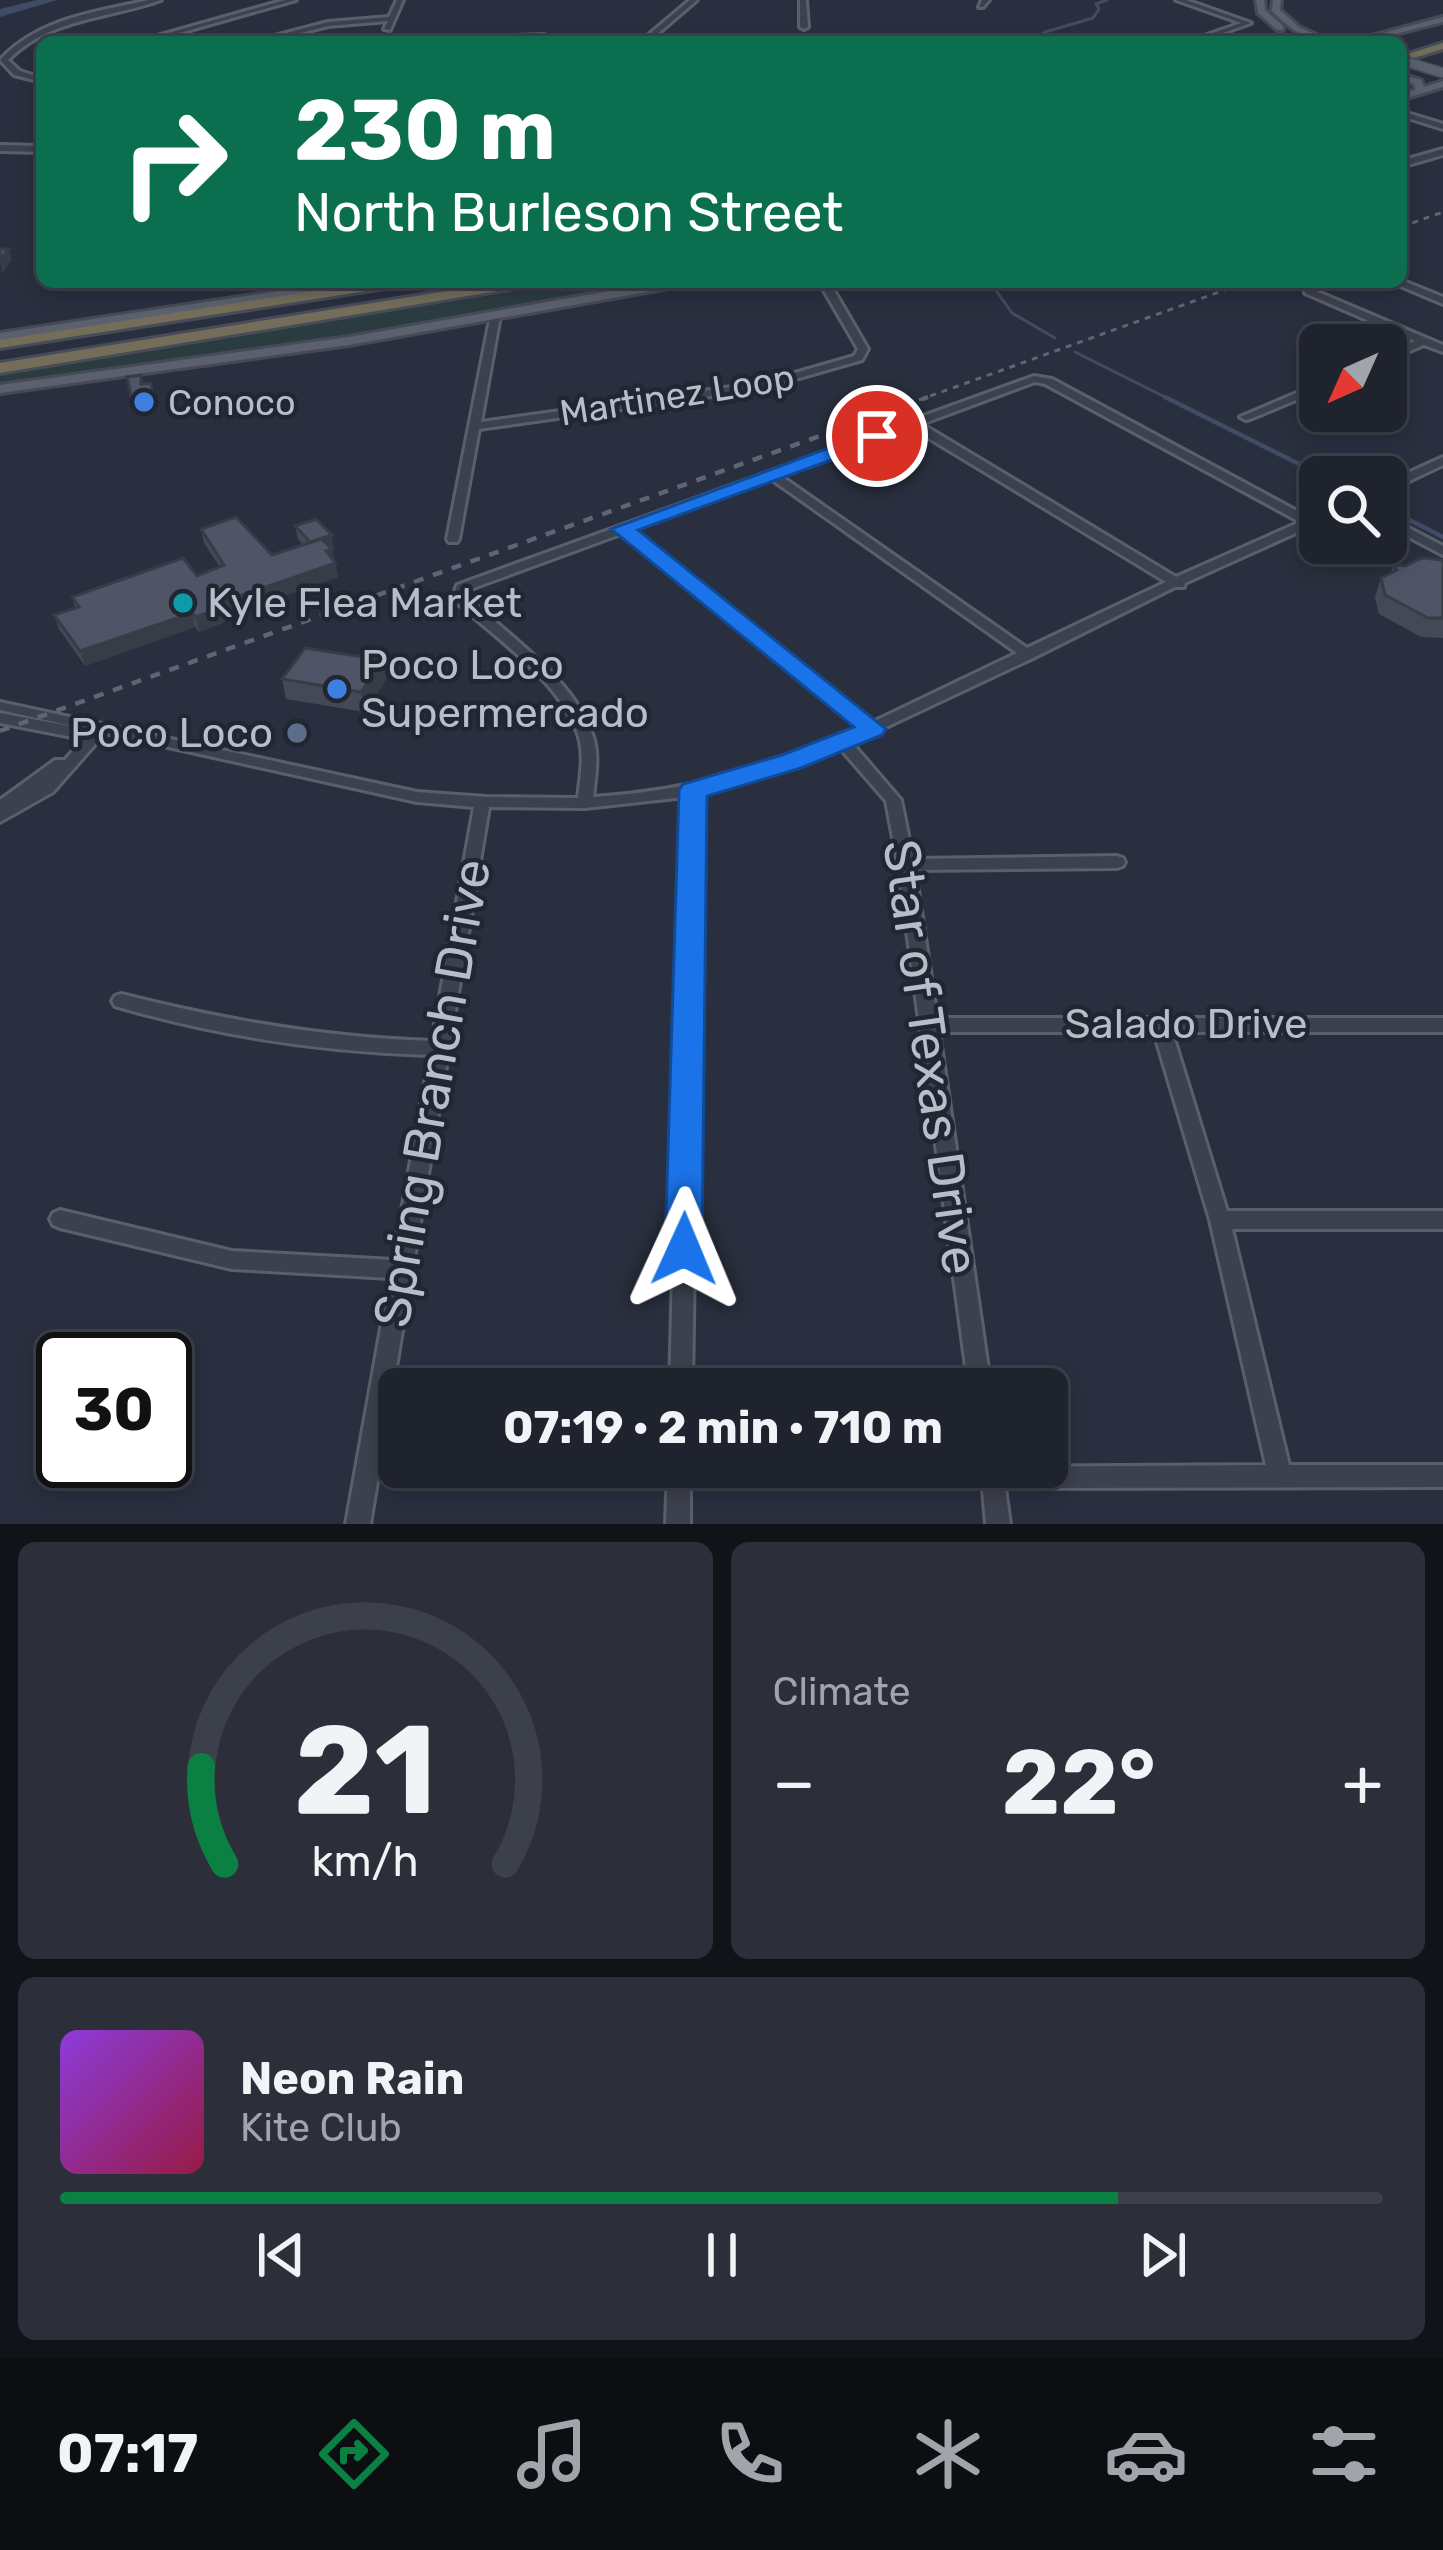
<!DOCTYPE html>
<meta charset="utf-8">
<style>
body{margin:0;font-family:Rubik,sans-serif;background:#2c2f3a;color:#f1f3f6;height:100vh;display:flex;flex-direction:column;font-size:45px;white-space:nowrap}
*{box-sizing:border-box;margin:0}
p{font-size:39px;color:#a1a4aa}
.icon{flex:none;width:66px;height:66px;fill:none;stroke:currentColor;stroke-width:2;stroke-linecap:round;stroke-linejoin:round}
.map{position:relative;height:1524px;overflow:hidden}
.drawer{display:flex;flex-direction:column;gap:18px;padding:18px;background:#111319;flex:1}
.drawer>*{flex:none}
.hud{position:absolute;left:36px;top:36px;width:1371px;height:252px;border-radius:18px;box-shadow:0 6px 18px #0003,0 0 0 3px #3c404a;background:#0b6e4f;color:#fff;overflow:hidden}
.needle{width:78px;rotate:225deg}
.tools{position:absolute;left:1299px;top:324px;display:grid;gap:24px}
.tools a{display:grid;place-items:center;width:108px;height:108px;border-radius:18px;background:#1f232e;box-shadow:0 6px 18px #0003,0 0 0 3px #3c404a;font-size:60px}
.speed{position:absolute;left:36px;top:1332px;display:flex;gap:24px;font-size:60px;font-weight:700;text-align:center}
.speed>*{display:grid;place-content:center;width:156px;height:156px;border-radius:50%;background:#1f232e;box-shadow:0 6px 18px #0003,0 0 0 3px #3c404a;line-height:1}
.speed .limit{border:6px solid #111;border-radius:18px;background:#fff;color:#111}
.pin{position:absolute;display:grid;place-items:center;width:102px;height:102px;color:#fff;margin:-51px;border:6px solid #fff;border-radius:50%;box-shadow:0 3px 12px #0007}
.me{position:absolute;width:132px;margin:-66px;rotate:1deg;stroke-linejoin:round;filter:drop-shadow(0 0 9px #0008)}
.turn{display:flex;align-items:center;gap:42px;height:252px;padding:0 60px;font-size:54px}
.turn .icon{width:156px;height:156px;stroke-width:2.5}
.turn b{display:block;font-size:84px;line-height:102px}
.big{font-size:90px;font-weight:700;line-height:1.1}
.drawer .card{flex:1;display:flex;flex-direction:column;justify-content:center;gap:18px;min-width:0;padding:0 42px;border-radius:18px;background:#2c2f3a}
.drawer .dial{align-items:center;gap:0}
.dial svg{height:312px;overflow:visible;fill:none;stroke:#3c404a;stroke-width:7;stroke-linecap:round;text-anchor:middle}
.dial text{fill:#f1f3f6;stroke:none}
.song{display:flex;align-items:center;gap:36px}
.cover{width:144px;height:144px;border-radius:18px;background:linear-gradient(135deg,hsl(270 70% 55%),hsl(340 70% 35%))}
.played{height:12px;border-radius:6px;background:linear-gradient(90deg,#0b8043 80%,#3c404a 80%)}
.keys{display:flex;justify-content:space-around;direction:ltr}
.heat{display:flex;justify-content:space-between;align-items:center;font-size:66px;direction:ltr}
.drawer .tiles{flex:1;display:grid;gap:18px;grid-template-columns:1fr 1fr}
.card:last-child{grid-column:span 2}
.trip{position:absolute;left:378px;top:1368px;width:690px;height:120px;border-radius:18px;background:#1f232e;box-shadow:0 6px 18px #0003,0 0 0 3px #3c404a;font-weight:700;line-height:120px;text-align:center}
.tab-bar{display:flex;height:192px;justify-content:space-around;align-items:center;background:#0c0e12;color:#a1a4aa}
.tab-bar .icon{width:84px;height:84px}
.tab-bar .current{color:#0b8043}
.tab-bar b{font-size:54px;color:#f1f3f6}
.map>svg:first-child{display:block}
.green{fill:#2b3c40}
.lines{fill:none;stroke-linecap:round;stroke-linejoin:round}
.stream-far1{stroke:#404b65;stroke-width:3}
.stream{stroke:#404b65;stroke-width:4.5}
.river{fill:#404b65;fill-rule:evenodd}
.minor-casing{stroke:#5a5f6c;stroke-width:6}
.major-casing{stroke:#464a57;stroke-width:6}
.highway-casing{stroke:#474c59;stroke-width:6}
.minor{fill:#3c414e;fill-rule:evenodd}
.major{fill:#5b606e;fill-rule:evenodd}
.highway{fill:#736d5a;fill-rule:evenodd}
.rail-far1{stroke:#5f6574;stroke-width:3;stroke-dasharray:6 6;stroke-linecap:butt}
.rail{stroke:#5f6574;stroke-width:4.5;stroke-dasharray:10 10;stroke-linecap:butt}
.major-bridge-casing{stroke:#464a57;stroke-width:12;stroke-linecap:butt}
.major-bridge{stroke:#5b606e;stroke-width:9}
.wall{fill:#444958}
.shaded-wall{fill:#373c47}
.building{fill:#4f5566;stroke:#373c47;stroke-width:3}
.route{fill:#1a73e8;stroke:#114b97;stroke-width:3}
.shop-dot{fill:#3f7fe0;stroke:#212633;stroke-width:4.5}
.culture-dot{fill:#0f9aa8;stroke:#212633;stroke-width:4.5}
.service-dot{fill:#5c6f8a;stroke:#212633;stroke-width:4.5}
.labels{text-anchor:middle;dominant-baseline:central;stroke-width:9;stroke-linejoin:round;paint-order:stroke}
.far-street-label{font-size:36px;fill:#b9bdc9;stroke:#212633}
.far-poi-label{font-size:36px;fill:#b9bdc9;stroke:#212633;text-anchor:start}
.poi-label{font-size:42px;fill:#b9bdc9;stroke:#212633;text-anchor:start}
.street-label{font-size:42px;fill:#b9bdc9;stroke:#212633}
.near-street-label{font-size:51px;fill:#b9bdc9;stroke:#212633}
</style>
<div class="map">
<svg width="1443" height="1524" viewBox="0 0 1443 1524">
<rect width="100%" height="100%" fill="#292f3e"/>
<path class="green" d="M561,282H664L264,349L0,385V375Z"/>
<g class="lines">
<g class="stream-far1">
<path d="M1030,42L1045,32L1093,18L1099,9L1096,4L1107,0"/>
<path d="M990,282L1012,313L1055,338"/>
<path d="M1075,352L1171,400"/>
</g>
<g class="stream">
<path d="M1165,397L1325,477"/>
<path d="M1386,508L1443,537"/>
</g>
<path class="river" d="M37,0H57L0,17V9Z"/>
<defs>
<g id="minor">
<path d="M149,0H161C109,19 51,17 8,60L20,71L42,78V82L14,75L0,60C39,18 96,12 149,0Z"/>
<path d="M285,0H296L148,42H136Z"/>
<path d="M397,0H403L390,30L384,29L388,21L328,26L265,42H252L328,22L389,17Z"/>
<path d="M690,0H697L648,42H640Z"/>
<path d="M800,0H806L808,27L804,29L800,27Z"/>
<path d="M982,0H989L983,7H979Z"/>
<path d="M1176,0H1186L1251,23L1198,42H1187L1241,23Z"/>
<path d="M544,35L541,39L383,42L387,40Z"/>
<path d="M1401,111L1443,124V129L1401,116Z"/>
<path d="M0,145L42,146V152L0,151Z"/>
<path d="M1443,149V155L1401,167V161Z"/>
<path d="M1401,280L1443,297V304L1398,285L1396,283Z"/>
<path d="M819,282H829L868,349L862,360L761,389L479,429L459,539L457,542H449L447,539L491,314L500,316L481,422L760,383L854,356L858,349Z"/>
<path d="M1305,289H1311L1443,345V352L1424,345L1386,361V354L1415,341L1305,293Z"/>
<path d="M1034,376L1052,379L1310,518L1320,514V522L1185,583L1184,587H1175L1033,658L852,743L901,800L913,859L1117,856L1123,858L1125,862L1123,866L1117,868L915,870L937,1018H1154L1160,1016L1166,1018H1443V1032H1172L1227,1211H1443V1229H1232L1289,1465H1443V1487L1005,1488L1010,1524H986L981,1467L1266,1465L1210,1220L1154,1032H939L991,1389H969L898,865L886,801L840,748L763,777L701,794L692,1389H670L685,797L585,808L489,807L370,1524H346L390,1278L232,1269L60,1228L53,1225L50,1219L53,1213L60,1210L232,1251L393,1260L430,1055C323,1052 217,1036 115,1006L112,1001L115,996L121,994C224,1020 326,1038 432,1041L474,807L417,802L105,733L53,792L0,822V800L55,760H65L83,739L0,723V713L86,729L0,710V702L417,792L486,797L578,798C580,779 584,760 580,741C567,687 495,637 455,601L453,598L457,585ZM1035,382L1045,384L1300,522L1176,577L922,424ZM912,428L1166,582L1027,648L781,476ZM771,479L1017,653L873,722L631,530ZM621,534L861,727C773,767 691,791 593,797C595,779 599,758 594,740C579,683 508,635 467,597L468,590Z"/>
<path d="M1320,383V390L1250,419L1246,420L1240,417Z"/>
<path d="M1443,457V465L1386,492V483Z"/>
<path d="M1386,516L1443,546V555L1386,525Z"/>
<path d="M668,1467H690V1524H666Z"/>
</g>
<g id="major">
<path d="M1256,0H1264L1265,10L1283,26V30H1277L1258,13Z"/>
<path d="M1273,0H1281L1280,10L1299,27L1332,42C1307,42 1289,28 1272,11Z"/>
<path d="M1443,17V22L1363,42H1349Z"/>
<path d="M1401,74L1421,80L1424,87L1443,81V87L1401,100V94L1415,90L1414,84L1401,80Z"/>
<path d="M339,282H368L362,286L0,341V333Z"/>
<path d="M660,282H686L680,286L349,345L0,393V385L349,337Z"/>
</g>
<g id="highway">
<path d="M1443,43V49L1401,62V56Z"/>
<path d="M371,282H405L398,286L0,348V340Z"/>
<path d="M503,282H535L528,286L0,373V363Z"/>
</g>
</defs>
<use href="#minor" class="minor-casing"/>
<use href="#major" class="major-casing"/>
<use href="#highway" class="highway-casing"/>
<use href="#minor" class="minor"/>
<use href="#major" class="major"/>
<use href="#highway" class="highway"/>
<g class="rail-far1">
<path d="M1401,227L1443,212"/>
<path d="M919,400L1247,282"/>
</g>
<path class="rail" d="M0,731L928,397"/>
<defs>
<path id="major-bridge" d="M1401,60L1443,73"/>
</defs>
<use href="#major-bridge" class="major-bridge-casing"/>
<use href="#major-bridge" class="major-bridge"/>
</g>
<g class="wall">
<path d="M295,526L334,549L332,550L338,577L224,617L225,622L199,632L195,627L85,666L59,629L54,615L75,608L72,597L197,576L220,567L204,543L201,529L272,555L303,545L298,539Z"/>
<path d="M1443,560V638L1421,637L1379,614L1375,597L1381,578L1391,573L1393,565L1405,566Z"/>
<path d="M282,679L386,680L365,712L286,699Z"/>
</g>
<g class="shaded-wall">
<path d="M9,249L12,260L2,273L0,259Z"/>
<path d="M151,383L155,405L134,408L132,401Z"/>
<path d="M332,535L334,549L332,550L335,563L310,542Z"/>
<path d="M336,563L338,577L224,617L225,622L199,632L196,617L218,603Z"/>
<path d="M192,613L195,627L85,666L80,651Z"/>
<path d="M383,660L386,680L365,712L361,692Z"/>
</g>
<g class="building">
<path d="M0,249H9L0,259Z"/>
<path d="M141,375V384L151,383L153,398L132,401L127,377Z"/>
<path d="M236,517L272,555L321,539L332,549L326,551L336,563L218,603L222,608L196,617L192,613L80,651L54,615L79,607L72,597L183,558L197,576L224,565L201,529Z"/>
<path d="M316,519L332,535L310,542L295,526Z"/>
<path d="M1422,558L1443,560V618H1428L1385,595L1381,578L1397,570L1393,565L1405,566Z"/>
<path d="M305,648L383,660L361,692L282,679Z"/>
</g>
<path class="route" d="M877,430L887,436L884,441L638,530L886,729L882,735L801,768L707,796L702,1249L697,1261L684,1265L671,1261L665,1249L679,790L683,784L782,755L854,727L611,529Z"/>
<g class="shop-dot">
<circle cx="144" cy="402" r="12"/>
<circle cx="337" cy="689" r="12"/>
</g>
<circle class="culture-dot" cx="183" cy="603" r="12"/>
<circle class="service-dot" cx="297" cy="733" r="12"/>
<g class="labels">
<g class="far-street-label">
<text transform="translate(677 395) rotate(-9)">Martinez Loop</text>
</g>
<g class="far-poi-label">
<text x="168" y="402">Conoco</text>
</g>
<g class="poi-label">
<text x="207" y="603">Kyle Flea Market</text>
<text x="361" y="665">Poco Loco<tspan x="361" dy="48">Supermercado</tspan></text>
<text x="273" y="733" text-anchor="end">Poco Loco</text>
</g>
<g class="street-label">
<text x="1186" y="1024">Salado Drive</text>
</g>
<g class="near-street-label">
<text transform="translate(931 1057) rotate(82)">Star of Texas Drive</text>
<text transform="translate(432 1093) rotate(-80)">Spring Branch Drive</text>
</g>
</g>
</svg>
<div class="tools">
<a><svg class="needle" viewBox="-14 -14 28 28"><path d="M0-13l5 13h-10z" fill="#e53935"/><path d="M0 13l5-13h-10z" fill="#a1a4aa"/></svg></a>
<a><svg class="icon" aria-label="search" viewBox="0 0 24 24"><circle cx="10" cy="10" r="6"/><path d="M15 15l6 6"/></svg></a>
</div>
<div class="speed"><div class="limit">30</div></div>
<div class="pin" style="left:877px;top:436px;background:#d93025"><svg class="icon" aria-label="arrive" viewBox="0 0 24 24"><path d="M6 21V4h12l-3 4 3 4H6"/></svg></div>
<svg class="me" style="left:684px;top:1249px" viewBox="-20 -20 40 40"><path d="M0-17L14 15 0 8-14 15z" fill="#1a73e8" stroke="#fff" stroke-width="4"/></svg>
<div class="trip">07:19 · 2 min · 710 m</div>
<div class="hud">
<div class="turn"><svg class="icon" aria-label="right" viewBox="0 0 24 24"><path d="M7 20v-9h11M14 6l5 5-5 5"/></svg><div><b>230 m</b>North Burleson Street</div></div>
</div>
</div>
<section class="drawer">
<div class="tiles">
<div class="card dial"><svg viewBox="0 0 100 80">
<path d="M14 69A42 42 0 1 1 86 69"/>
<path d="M14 69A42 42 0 0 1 8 44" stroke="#0b8043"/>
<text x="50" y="56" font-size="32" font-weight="700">21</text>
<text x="50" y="72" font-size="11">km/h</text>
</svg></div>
<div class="card"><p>Climate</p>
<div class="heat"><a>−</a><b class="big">22°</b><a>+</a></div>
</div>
<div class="card">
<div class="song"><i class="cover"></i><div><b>Neon Rain</b><p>Kite Club</p></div></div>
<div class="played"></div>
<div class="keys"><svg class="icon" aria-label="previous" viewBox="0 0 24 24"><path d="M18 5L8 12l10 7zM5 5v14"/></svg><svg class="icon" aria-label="pause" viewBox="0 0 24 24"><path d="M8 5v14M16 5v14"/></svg><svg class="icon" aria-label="next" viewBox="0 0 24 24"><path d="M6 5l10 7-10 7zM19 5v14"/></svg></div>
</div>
</div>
</section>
<nav class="tab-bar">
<b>07:17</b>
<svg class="icon current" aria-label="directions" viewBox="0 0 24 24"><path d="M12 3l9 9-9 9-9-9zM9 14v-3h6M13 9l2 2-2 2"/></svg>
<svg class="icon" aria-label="music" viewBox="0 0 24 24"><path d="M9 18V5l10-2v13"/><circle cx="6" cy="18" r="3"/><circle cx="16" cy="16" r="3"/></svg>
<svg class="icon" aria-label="phone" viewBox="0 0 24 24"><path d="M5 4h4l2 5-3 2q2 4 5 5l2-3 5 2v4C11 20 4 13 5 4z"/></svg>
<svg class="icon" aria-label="climate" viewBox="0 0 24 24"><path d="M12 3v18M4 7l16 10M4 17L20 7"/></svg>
<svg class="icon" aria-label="car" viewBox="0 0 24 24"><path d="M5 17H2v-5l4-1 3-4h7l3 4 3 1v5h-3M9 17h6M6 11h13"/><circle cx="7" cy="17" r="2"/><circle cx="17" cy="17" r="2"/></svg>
<svg class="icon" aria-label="filters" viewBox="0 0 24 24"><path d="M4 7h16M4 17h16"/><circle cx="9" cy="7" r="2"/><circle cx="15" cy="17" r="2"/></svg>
</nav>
